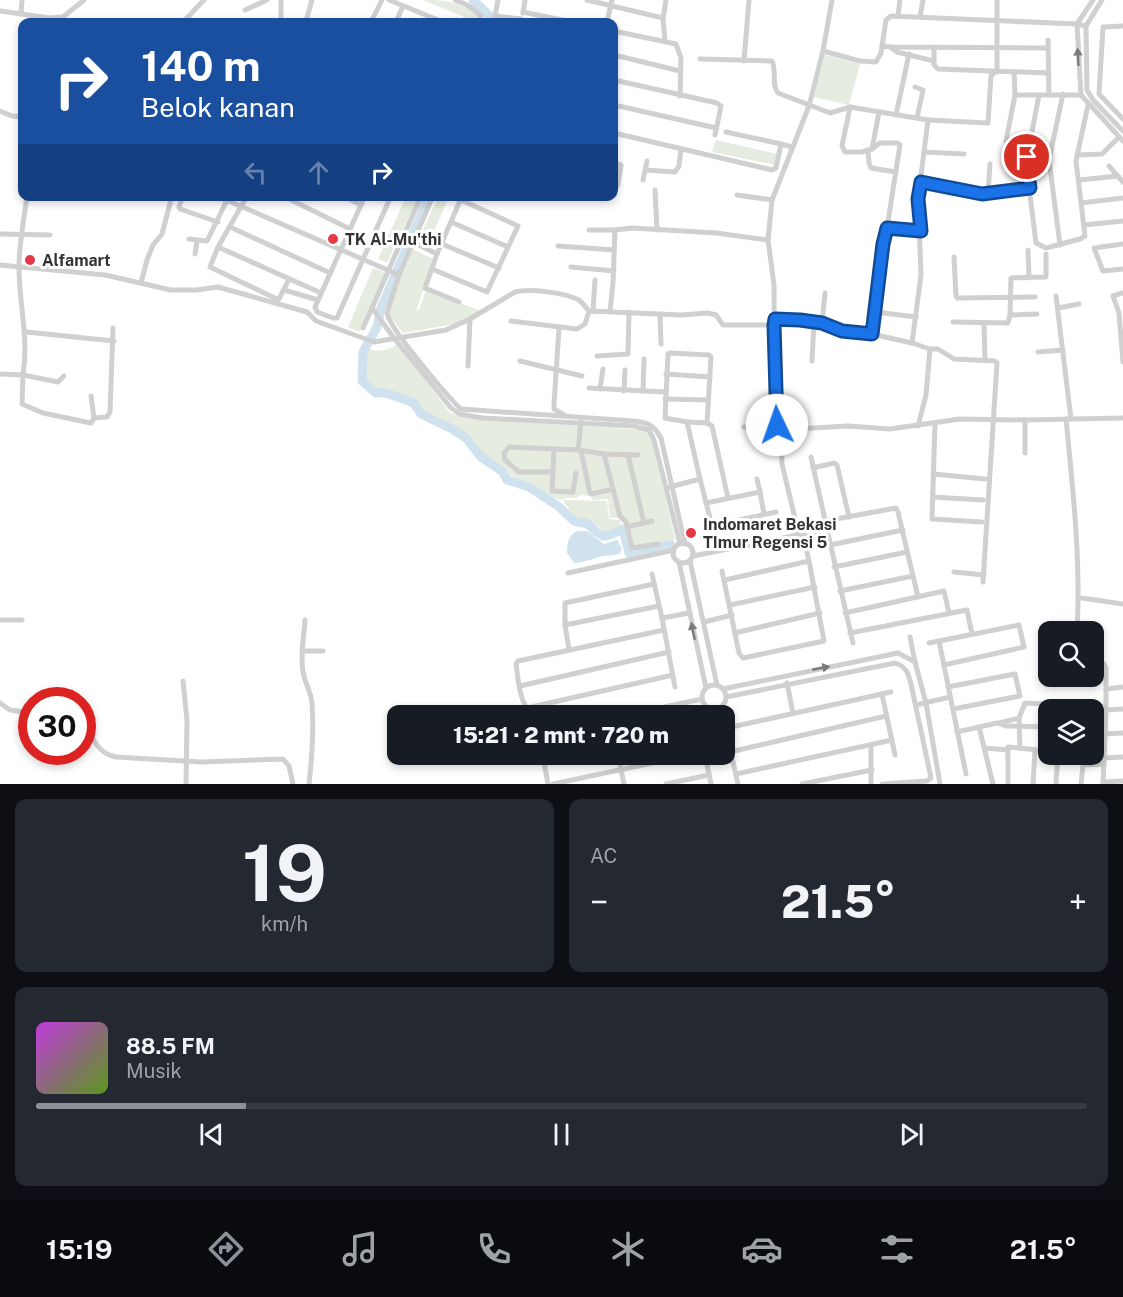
<!DOCTYPE html>
<html lang="id">
<meta charset="utf-8">
<style>
body{margin:0;font-family:"Public Sans",sans-serif;background:#242831;color:#f1f3f6;height:100vh;display:flex;flex-direction:column;font-size:22px;white-space:nowrap}
*{box-sizing:border-box;margin:0}
p{font-size:20px;color:#9ea1a6}
.icon{flex:none;width:33px;height:33px;fill:none;stroke:currentColor;stroke-width:2;stroke-linecap:round;stroke-linejoin:round}
.map{position:relative;height:784px;overflow:hidden}
.sheet{display:flex;flex-direction:column;gap:15px;padding:15px;background:#0d0f14;flex:1}
.sheet>*{flex:none}
.hud{position:absolute;left:18px;top:18px;width:600px;height:183px;border-radius:12px;box-shadow:0 3px 9px #0003;background:#1a4fa0;color:#fff;overflow:hidden}
.controls{position:absolute;left:1038px;top:621px;display:grid;gap:12px}
.controls a{display:grid;place-items:center;width:66px;height:66px;border-radius:12px;background:#171b24;box-shadow:0 3px 9px #0003;font-size:30px}
.speed{position:absolute;left:18px;top:687px;display:flex;gap:12px;font-size:30px;font-weight:700;text-align:center}
.speed>*{display:grid;place-content:center;width:78px;height:78px;border-radius:50%;background:#171b24;box-shadow:0 3px 9px #0003;line-height:1}
.speed .limit{border:9px solid #d22;background:#fff;color:#111}
.pin{position:absolute;display:grid;place-items:center;width:51px;height:51px;color:#fff;margin:-26px;border:3px solid #fff;border-radius:50%;box-shadow:0 2px 6px #0007}
.me{position:absolute;width:66px;margin:-33px;rotate:357deg;stroke-linejoin:round;filter:drop-shadow(0 0 4px #0008)}
.turn{display:flex;align-items:center;gap:21px;height:126px;padding:0 24px;font-size:27px}
.turn .icon{width:78px;height:78px;stroke-width:2.5}
.turn b{display:block;font-size:42px;line-height:51px}
.lanes{display:flex;align-items:center;height:57px;padding:0 24px;background:#0003;justify-content:center;gap:30px;direction:ltr}
.lanes .off{opacity:.35}
.big{font-size:45px;font-weight:800;line-height:1.1}
.sheet .tile{flex:1;display:flex;flex-direction:column;justify-content:center;gap:9px;min-width:0;padding:0 21px;border-radius:12px;background:#242831}
.sheet .dial{align-items:center;gap:0}
.dial b{font-size:78px;line-height:1}
.song{display:flex;align-items:center;gap:18px}
.cover{width:72px;height:72px;border-radius:9px;background:linear-gradient(135deg,hsl(290 70% 55%),hsl(90 70% 35%))}
.played{height:6px;border-radius:3px;background:linear-gradient(90deg,#8c9099 20%,#363941 20%)}
.keys{display:flex;justify-content:space-around;direction:ltr}
.heat{display:flex;justify-content:space-between;align-items:center;font-size:33px;direction:ltr}
.sheet .tiles{flex:1;display:grid;gap:15px;grid-template-columns:1fr 1fr}
.tile:last-child{grid-column:span 2}
.trip{position:absolute;left:387px;top:705px;width:348px;height:60px;border-radius:12px;background:#171b24;box-shadow:0 3px 9px #0003;font-weight:800;line-height:60px;text-align:center}
.menu{display:flex;height:96px;justify-content:space-around;align-items:center;background:#090b0e;color:#9ea1a6}
.menu .icon{width:42px;height:42px}
.menu .selected{color:#8c9099}
.menu b{font-size:27px;color:#f1f3f6}
.map>svg:first-child{display:block}
.green{fill:#e6ecdf}
.water{fill:#cfe2ee}
.lines{fill:none;stroke-linecap:round;stroke-linejoin:round}
.river{stroke:#cfe2ee;stroke-width:9}
.minor{stroke:#d0d0d0;stroke-width:5}
.oneway{fill:#7a7a7a}
.route-casing{stroke:#114b97;stroke-width:15}
.route{stroke:#1a73e8;stroke-width:10}
.poi-dot{fill:#e63946;stroke:#fff;stroke-width:2}
.labels{text-anchor:middle;dominant-baseline:central;stroke-width:6;stroke-linejoin:round;paint-order:stroke}
.poi-label{font-size:16px;font-weight:bold;fill:#333;stroke:#fff;text-anchor:start}
</style>
<div class="map">
<svg width="1123" height="784" viewBox="0 0 1123 784">
<rect width="100%" height="100%" fill="#fff"/>
<g class="green">
<path d="M423,0C446,0 461,2 479,17L480,22H469V19Z"/>
<path d="M825,55L860,64L849,105L814,97Z"/>
<path d="M716,140L777,154L775,165L712,152Z"/>
<path d="M406,197H418L387,263L378,259Z"/>
<path d="M438,197H449L428,244L419,239Z"/>
<path d="M413,249L433,259L416,311L419,310L426,290L481,311L455,324L403,333L389,315L397,284Z"/>
<path d="M373,268L385,273L359,332L348,327Z"/>
<path d="M397,344L450,413L472,419L645,430L651,436L675,539L671,543L631,550L622,518H610L608,499L593,500L590,496L580,495L577,498H566L561,500L552,497L510,475L476,450L467,436L446,423L423,414L415,402L387,390H376L364,381V352L368,348C377,353 390,350 397,344Z"/>
<path d="M563,500L607,501L609,519L620,520L621,526C601,536 605,530 590,521C586,519 580,519 575,518Z"/>
</g>
<path class="water" d="M578,531H587L604,544L617,540L622,549L620,553C614,556 611,555 605,556C594,557 586,563 574,563L567,553C567,544 568,534 578,531Z"/>
<g class="lines">
<g class="river">
<path d="M473,0L490,16L489,22"/>
<path d="M429,196L381,308L377,327L363,352L362,381L376,393H386L414,403L421,414L450,428L466,438L481,457L502,471L507,480L529,487L558,506L574,521L588,524L595,531L603,536L610,535L623,529L629,553L671,545"/>
</g>
<g class="minor">
<path d="M281,0V22"/>
<path d="M389,0L443,22"/>
<path d="M455,0C465,3 473,8 481,16V22"/>
<path d="M587,0L663,18"/>
<path d="M1093,0L1077,24L1081,95L1123,141"/>
<path d="M1102,0L1086,26L1087,90L1093,100L1123,131"/>
<path d="M245,10L267,0"/>
<path d="M0,11L50,18L63,17L84,0"/>
<path d="M523,12L572,22"/>
<path d="M523,13L525,0"/>
<path d="M21,14L22,0"/>
<path d="M495,16L521,19"/>
<path d="M898,16L900,0"/>
<path d="M920,17L923,0"/>
<path d="M306,21L312,0"/>
<path d="M494,21L504,22"/>
<path d="M183,22L204,0"/>
<path d="M371,22L382,0"/>
<path d="M396,22L403,6"/>
<path d="M456,22L457,20"/>
<path d="M494,22L498,0"/>
<path d="M607,22L612,0"/>
<path d="M1123,26L1103,27L1099,94L1123,119"/>
<path d="M614,31L676,44L681,58L680,96"/>
<path d="M1048,40L1049,95"/>
<path d="M665,42L663,18L666,0"/>
<path d="M614,46L616,32"/>
<path d="M882,46L890,47L1048,48"/>
<path d="M890,47L897,52L934,61"/>
<path d="M934,47V65L938,69L1049,73"/>
<path d="M823,51L860,61L876,62L881,53L886,20L891,16L1077,24L1086,26"/>
<path d="M614,55L680,71"/>
<path d="M700,59L772,61C777,71 771,84 778,93L830,113L850,107L928,120L918,199L921,275L912,343"/>
<path d="M744,61L749,0"/>
<path d="M997,72V0"/>
<path d="M1014,72L1015,95L1006,141L1026,163"/>
<path d="M614,80L717,103L721,106L715,135"/>
<path d="M915,87L923,90L917,118"/>
<path d="M1015,95H1081"/>
<path d="M1039,95L1026,163L1036,243L1046,248L1080,239L1085,236L1076,161L1088,105"/>
<path d="M614,105L716,128"/>
<path d="M850,107L842,146L845,152H862L872,149L880,143H898L900,145L887,228"/>
<path d="M0,111L12,116L22,117"/>
<path d="M896,115L909,54"/>
<path d="M928,120L988,123L991,76L995,72"/>
<path d="M726,132L781,144"/>
<path d="M614,133L772,170L776,168L781,144L792,147"/>
<path d="M872,149L879,112"/>
<path d="M868,151L869,163L871,168L896,172"/>
<path d="M924,152L964,154"/>
<path d="M1077,155L1102,154L1119,137"/>
<path d="M1027,157L1034,160H1049"/>
<path d="M614,163L621,165L618,185L614,188"/>
<path d="M1109,166L1123,182"/>
<path d="M646,170L675,172L679,166L681,149"/>
<path d="M643,180L647,161"/>
<path d="M1079,180L1118,176"/>
<path d="M921,182L982,194L1030,187"/>
<path d="M655,190L657,230"/>
<path d="M988,193L990,164"/>
<path d="M737,195L772,200"/>
<path d="M183,196L179,207L180,209L218,222"/>
<path d="M214,196L231,202L399,275"/>
<path d="M247,196L218,247L210,267L277,299H279L289,279"/>
<path d="M283,196L350,229"/>
<path d="M343,196L361,205"/>
<path d="M365,196L315,307L317,312L333,318H337L391,196"/>
<path d="M421,196L372,308L394,338L451,408L460,414L482,418L634,426L649,430L654,440L680,544"/>
<path d="M433,196L399,275L387,313C389,328 447,396 461,409L633,421C647,422 654,425 661,438L685,544"/>
<path d="M1081,203L1123,198"/>
<path d="M451,222L508,247"/>
<path d="M1084,225L1123,221"/>
<path d="M230,227L330,273"/>
<path d="M589,230H615"/>
<path d="M0,234L50,235"/>
<path d="M189,239L207,241L229,196"/>
<path d="M413,242L437,254L462,196"/>
<path d="M442,244L499,268"/>
<path d="M1123,244L1094,248L1103,271L1123,269"/>
<path d="M1060,245L1049,160L1063,94"/>
<path d="M558,246L614,250"/>
<path d="M218,247L321,293"/>
<path d="M1028,250L1029,278"/>
<path d="M195,254L197,241"/>
<path d="M437,254L425,288L459,302"/>
<path d="M954,257L956,296L957,298L1035,297"/>
<path d="M0,265L105,275L171,290H196L218,287L307,312L316,321L374,342L446,330L470,319L515,292C529,288 566,293 579,300C583,303 586,308 589,311L681,315L708,313L716,315L723,325H774"/>
<path d="M571,267L614,271"/>
<path d="M432,269L487,292L518,226L461,200"/>
<path d="M141,283L147,260L153,245L162,234L172,196"/>
<path d="M284,290L318,300"/>
<path d="M1123,293L1113,296L1119,313L1123,362"/>
<path d="M1056,296L1071,419"/>
<path d="M1058,308L1079,304"/>
<path d="M593,311L595,280"/>
<path d="M610,311L613,283L615,230L632,228L716,233L768,240"/>
<path d="M875,312L916,317"/>
<path d="M660,314L661,344"/>
<path d="M1010,315L1037,314"/>
<path d="M775,319L800,320L822,323L841,331L872,334L912,343L930,349H938L954,359L995,361L997,363L983,582"/>
<path d="M511,321L577,329L585,324L589,311"/>
<path d="M953,322L1008,323L1010,315L1011,278L1046,277V254"/>
<path d="M822,323L825,293"/>
<path d="M984,323L985,359"/>
<path d="M363,328L372,308"/>
<path d="M559,328L554,404V409L564,415"/>
<path d="M26,332L114,341"/>
<path d="M872,334L883,244L887,228L921,231"/>
<path d="M1038,352L1063,350"/>
<path d="M597,356L628,354L629,312"/>
<path d="M520,361L582,376"/>
<path d="M812,361L814,322"/>
<path d="M468,366L470,319"/>
<path d="M0,374L23,375C29,339 19,304 19,267C19,243 24,220 27,196"/>
<path d="M666,374L710,377"/>
<path d="M64,376L58,382L23,375L22,404L43,413L91,423L94,418L91,396"/>
<path d="M589,388L665,392"/>
<path d="M600,389L603,369"/>
<path d="M624,391L625,370"/>
<path d="M643,391L644,359"/>
<path d="M665,399L708,400"/>
<path d="M94,418L107,417L110,412L113,328"/>
<path d="M1066,419C1073,490 1081,561 1077,632"/>
<path d="M1025,420V453"/>
<path d="M581,422L578,450L604,454L638,455"/>
<path d="M687,422L665,418L668,354L670,353L709,355L711,357L707,423"/>
<path d="M935,423L932,519L982,522"/>
<path d="M918,426L926,395L930,349"/>
<path d="M744,427L779,430L848,426L890,429L960,419L1025,420L1123,418"/>
<path d="M581,451L590,493L592,494L613,489L604,454"/>
<path d="M628,455L644,523"/>
<path d="M813,468L834,463L837,465L849,517"/>
<path d="M553,472L554,450"/>
<path d="M576,473L573,492L552,491L553,472H519L505,460L504,453L509,447L578,450"/>
<path d="M933,474L985,479"/>
<path d="M700,479L687,422L707,423L712,426L728,498"/>
<path d="M757,479L760,492"/>
<path d="M670,487L700,479L712,526L776,512"/>
<path d="M613,489L620,516L626,522L632,548L658,544"/>
<path d="M933,497L983,500"/>
<path d="M706,503L760,492L764,514"/>
<path d="M825,521L896,508L898,512L913,576L840,591"/>
<path d="M627,527L652,521"/>
<path d="M827,529L853,643"/>
<path d="M799,535L782,464L781,437L775,419L774,285L768,240L772,200L809,106L823,51L832,0"/>
<circle cx="683" cy="553" r="10"/>
<path d="M830,545L903,530"/>
<path d="M693,556L827,529L811,457"/>
<path d="M690,561L717,685"/>
<path d="M679,562L706,688"/>
<path d="M834,567L907,552"/>
<path d="M722,571L739,653L743,658L824,641L809,561"/>
<path d="M954,572L984,575"/>
<path d="M568,573L674,550"/>
<path d="M652,574L662,618L689,613"/>
<path d="M913,576L918,597"/>
<path d="M725,580L809,561L807,552"/>
<path d="M1082,598L1123,604"/>
<path d="M730,605L815,587"/>
<path d="M845,613L944,591L949,613"/>
<path d="M662,618L675,687"/>
<path d="M0,620H22"/>
<path d="M305,620C304,638 300,655 303,672C305,683 311,692 312,703C314,730 312,757 309,784"/>
<path d="M704,622L732,615"/>
<path d="M565,625L659,606"/>
<path d="M664,630L518,661L516,664C518,677 519,697 527,708L673,675"/>
<path d="M735,633L820,613"/>
<path d="M850,633L967,610L972,634"/>
<path d="M910,637L915,662"/>
<path d="M939,641L966,774"/>
<path d="M929,643L1019,625L1024,647L944,665"/>
<path d="M569,650L565,625V603L654,584"/>
<path d="M302,651H323"/>
<path d="M1094,661L1104,664L1106,668V710L1103,784"/>
<path d="M183,681L187,720L186,784"/>
<path d="M787,683L793,713"/>
<circle cx="714" cy="697" r="12"/>
<path d="M520,686L669,652"/>
<path d="M948,687L1015,674L1020,696L953,709"/>
<path d="M723,689L898,653L915,662L926,703L940,784"/>
<path d="M1106,689L1123,687"/>
<path d="M882,694L895,755"/>
<path d="M726,697L895,663C907,667 908,673 911,684L931,778L927,781L882,784"/>
<path d="M0,703L10,710L32,713"/>
<path d="M916,705L950,697"/>
<path d="M1106,710L1123,709"/>
<path d="M82,713C91,732 93,752 116,757L202,762L283,759L289,766L293,784"/>
<path d="M622,716L702,699"/>
<path d="M999,723L1019,718"/>
<path d="M979,727L993,784"/>
<path d="M957,732L997,723L1006,726L1048,727"/>
<path d="M1105,734L1123,733"/>
<path d="M871,745V784"/>
<path d="M985,748L1008,750"/>
<path d="M1020,748L1019,718L1025,703L1094,707L1096,710L1097,750L1094,753"/>
<path d="M730,752L886,716"/>
<path d="M618,754L624,784"/>
<path d="M705,754L711,784"/>
<path d="M543,756L548,784"/>
<path d="M1104,758L1123,757"/>
<path d="M544,763L568,758"/>
<path d="M736,774L892,740"/>
<path d="M1103,782L1123,781"/>
<path d="M553,784L695,754"/>
<path d="M666,784L709,775"/>
<path d="M738,784L726,731L727,728L891,692"/>
<path d="M802,784L872,770"/>
<path d="M1008,784V747L1048,751"/>
<path d="M1033,784L1035,750"/>
<path d="M1056,784L1058,754"/>
<path d="M1081,784L1083,765L1104,764"/>
</g>
</g>
<defs><path id="oneway-solid" d="M-6-.8H1V-3.2L6.5 0L1 3.2V.8H-6Z" transform="scale(1.5)"/></defs>
<g class="oneway">
<use href="#oneway-solid" transform="translate(1078 57) rotate(-93)"/>
<use href="#oneway-solid" transform="translate(693 631) rotate(-102)"/>
<use href="#oneway-solid" transform="translate(821 668) rotate(-11)"/>
</g>
<g class="lines">
<defs>
<path id="route" d="M777,425L774,325L775,319L800,320L822,323L842,331L872,334L883,244L887,228L921,231L918,199L921,182L982,194L1030,188L1026,163L1027,157"/>
</defs>
<use href="#route" class="route-casing"/>
<use href="#route" class="route"/>
</g>
<g class="poi-dot">
<circle cx="333" cy="239" r="6"/>
<circle cx="30" cy="260" r="6"/>
<circle cx="691" cy="533" r="6"/>
</g>
<g class="labels">
<g class="poi-label">
<text x="345" y="239">TK Al-Mu'thi</text>
<text x="42" y="260">Alfamart</text>
<text x="703" y="524">Indomaret Bekasi<tspan x="703" dy="18">TImur Regensi 5</tspan></text>
</g>
</g>
</svg>
<div class="controls">
<a><svg class="icon" aria-label="search" viewBox="0 0 24 24"><circle cx="10" cy="10" r="6"/><path d="M15 15l6 6"/></svg></a>
<a><svg class="icon" aria-label="layers" viewBox="0 0 24 24"><path d="M12 4l9 5-9 5-9-5zM3 14l9 5 9-5"/></svg></a>
</div>
<div class="speed"><div class="limit">30</div></div>
<div class="pin" style="left:1027px;top:157px;background:#d93025"><svg class="icon" aria-label="arrive" viewBox="0 0 24 24"><path d="M6 21V4h12l-3 4 3 4H6"/></svg></div>
<svg class="me" style="left:777px;top:425px" viewBox="-20 -20 40 40"><circle r="19" fill="#fff"/><path d="M0-13L10 11 0 6-10 11z" fill="#1a73e8"/></svg>
<div class="trip">15:21 · 2 mnt · 720 m</div>
<div class="hud">
<div class="turn"><svg class="icon" aria-label="right" viewBox="0 0 24 24"><path d="M7 20v-9h11M14 6l5 5-5 5"/></svg><div><b>140 m</b>Belok kanan</div></div>
<div class="lanes"><svg class="icon off" aria-label="left" viewBox="0 0 24 24"><path d="M17 20v-9H6M10 6l-5 5 5 5"/></svg><svg class="icon off" aria-label="ahead" viewBox="0 0 24 24"><path d="M12 20V5M6 11l6-6 6 6"/></svg><svg class="icon" aria-label="right" viewBox="0 0 24 24"><path d="M7 20v-9h11M14 6l5 5-5 5"/></svg></div>
</div>
</div>
<section class="sheet">
<div class="tiles">
<div class="tile dial"><b>19</b><p>km/h</p></div>
<div class="tile"><p>AC</p>
<div class="heat"><a>−</a><b class="big">21.5°</b><a>+</a></div>
</div>
<div class="tile">
<div class="song"><i class="cover"></i><div><b>88.5 FM</b><p>Musik</p></div></div>
<div class="played"></div>
<div class="keys"><svg class="icon" aria-label="previous" viewBox="0 0 24 24"><path d="M18 5L8 12l10 7zM5 5v14"/></svg><svg class="icon" aria-label="pause" viewBox="0 0 24 24"><path d="M8 5v14M16 5v14"/></svg><svg class="icon" aria-label="next" viewBox="0 0 24 24"><path d="M6 5l10 7-10 7zM19 5v14"/></svg></div>
</div>
</div>
</section>
<nav class="menu">
<b>15:19</b>
<svg class="icon selected" aria-label="directions" viewBox="0 0 24 24"><path d="M12 3l9 9-9 9-9-9zM9 14v-3h6M13 9l2 2-2 2"/></svg>
<svg class="icon" aria-label="music" viewBox="0 0 24 24"><path d="M9 18V5l10-2v13"/><circle cx="6" cy="18" r="3"/><circle cx="16" cy="16" r="3"/></svg>
<svg class="icon" aria-label="phone" viewBox="0 0 24 24"><path d="M5 4h4l2 5-3 2q2 4 5 5l2-3 5 2v4C11 20 4 13 5 4z"/></svg>
<svg class="icon" aria-label="climate" viewBox="0 0 24 24"><path d="M12 3v18M4 7l16 10M4 17L20 7"/></svg>
<svg class="icon" aria-label="car" viewBox="0 0 24 24"><path d="M5 17H2v-5l4-1 3-4h7l3 4 3 1v5h-3M9 17h6M6 11h13"/><circle cx="7" cy="17" r="2"/><circle cx="17" cy="17" r="2"/></svg>
<svg class="icon" aria-label="filters" viewBox="0 0 24 24"><path d="M4 7h16M4 17h16"/><circle cx="9" cy="7" r="2"/><circle cx="15" cy="17" r="2"/></svg>
<b>21.5°</b>
</nav>
